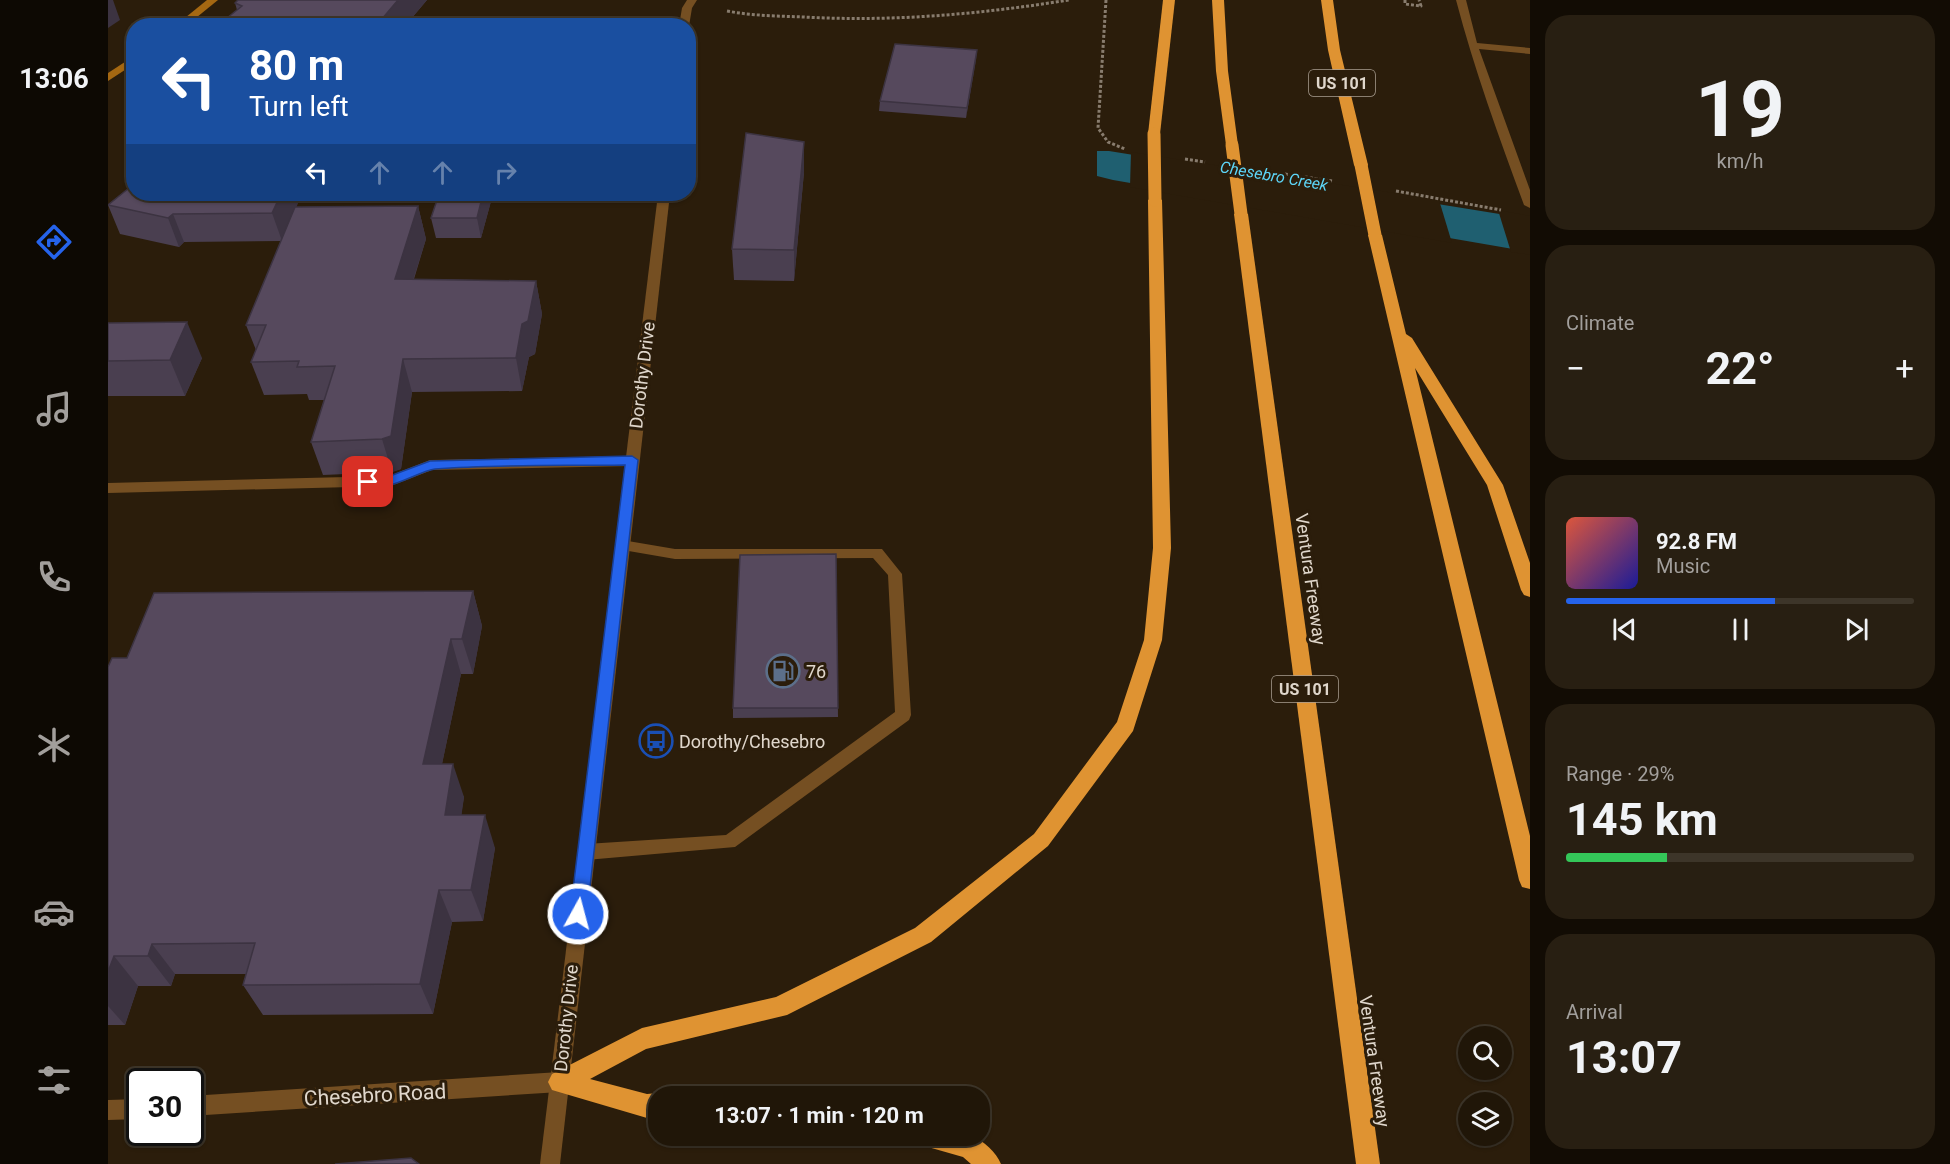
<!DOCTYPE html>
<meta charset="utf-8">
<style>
body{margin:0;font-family:Roboto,sans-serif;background:#281f12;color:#f1f3f6;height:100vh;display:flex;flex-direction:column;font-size:22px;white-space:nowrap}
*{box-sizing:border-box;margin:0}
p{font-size:20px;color:#a29f9c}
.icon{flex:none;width:33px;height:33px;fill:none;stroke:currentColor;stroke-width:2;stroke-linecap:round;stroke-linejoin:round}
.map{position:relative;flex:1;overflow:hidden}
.panel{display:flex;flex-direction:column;gap:15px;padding:15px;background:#120c04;width:420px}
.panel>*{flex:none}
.top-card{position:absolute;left:18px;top:18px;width:570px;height:183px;border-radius:24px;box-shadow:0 2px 4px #0004,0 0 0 2px #3d3529;background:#1a4fa0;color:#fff;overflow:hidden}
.fabs{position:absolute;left:1350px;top:1026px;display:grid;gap:12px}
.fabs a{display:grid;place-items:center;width:54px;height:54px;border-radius:50%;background:#201608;box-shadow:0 2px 4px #0004,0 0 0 2px #3d3529;font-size:30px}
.speed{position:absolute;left:18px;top:1068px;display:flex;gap:12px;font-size:30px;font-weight:700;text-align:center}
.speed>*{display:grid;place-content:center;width:78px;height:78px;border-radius:50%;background:#201608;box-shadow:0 2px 4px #0004,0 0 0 2px #3d3529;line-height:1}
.speed .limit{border:3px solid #111;border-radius:9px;background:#fff;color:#111}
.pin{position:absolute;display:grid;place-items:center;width:51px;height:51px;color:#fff;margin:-26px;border-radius:12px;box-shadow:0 3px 9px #0006}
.me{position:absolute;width:66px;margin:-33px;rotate:7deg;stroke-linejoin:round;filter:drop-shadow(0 0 4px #0008)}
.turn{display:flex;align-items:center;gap:21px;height:126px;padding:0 24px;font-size:27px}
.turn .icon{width:78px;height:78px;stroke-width:2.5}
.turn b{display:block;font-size:42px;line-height:51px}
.lanes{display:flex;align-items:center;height:57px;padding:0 24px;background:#0003;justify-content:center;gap:30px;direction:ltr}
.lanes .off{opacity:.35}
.big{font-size:45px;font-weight:700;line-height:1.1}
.panel .card{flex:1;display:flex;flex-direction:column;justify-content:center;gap:9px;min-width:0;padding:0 21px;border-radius:24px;background:#281f12}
.panel .dial{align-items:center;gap:0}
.dial b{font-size:78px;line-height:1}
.song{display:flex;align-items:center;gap:18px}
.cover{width:72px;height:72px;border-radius:9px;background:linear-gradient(135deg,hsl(10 70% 55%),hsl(240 70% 35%))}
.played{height:6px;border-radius:3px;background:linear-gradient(90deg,#2563eb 60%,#3d3529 60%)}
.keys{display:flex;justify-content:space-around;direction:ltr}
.heat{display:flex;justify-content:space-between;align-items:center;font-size:33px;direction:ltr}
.charge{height:9px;border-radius:4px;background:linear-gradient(90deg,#34c759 29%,#3d3529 0)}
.trip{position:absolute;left:540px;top:1086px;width:342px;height:60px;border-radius:24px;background:#201608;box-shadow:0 2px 4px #0004,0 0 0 2px #3d3529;font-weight:700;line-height:60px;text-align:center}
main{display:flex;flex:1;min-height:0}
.tab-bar{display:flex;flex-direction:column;width:108px;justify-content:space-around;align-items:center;background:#0d0903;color:#a29f9c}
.tab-bar .icon{width:42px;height:42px}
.tab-bar .on{color:#2563eb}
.tab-bar b{font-size:27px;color:#f1f3f6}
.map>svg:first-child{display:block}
.water{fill:#1f5f70}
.pier{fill:#2b1d0b}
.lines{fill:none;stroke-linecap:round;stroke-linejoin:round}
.path{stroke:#887c6e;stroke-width:3;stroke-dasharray:3 2;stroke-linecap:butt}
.service{fill:#754f22;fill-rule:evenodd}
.minor{fill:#754f22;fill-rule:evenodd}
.tertiary{fill:#754f22;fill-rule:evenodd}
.secondary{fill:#a56812;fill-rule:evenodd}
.motorway{fill:#df9332;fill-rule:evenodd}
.motorway-bridge{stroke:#df9332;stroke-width:13}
.wall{fill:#4a3f50}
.shaded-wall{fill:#3c3341}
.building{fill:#56495d;stroke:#3c3341;stroke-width:1.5}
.route{fill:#2563eb;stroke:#184099;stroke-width:1.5}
.labels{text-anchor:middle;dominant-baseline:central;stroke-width:6;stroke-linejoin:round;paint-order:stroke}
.shield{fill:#2b1d0b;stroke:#aa9f92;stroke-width:1.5}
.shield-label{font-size:16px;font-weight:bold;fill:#e0d7cc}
.far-water-label{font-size:16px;font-style:italic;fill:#5dd5f7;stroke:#2b1d0b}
.street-label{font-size:18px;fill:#e0d7cc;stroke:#2b1d0b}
.poi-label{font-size:18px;fill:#e0d7cc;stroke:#2b1d0b;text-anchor:start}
.near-street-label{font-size:21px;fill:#e0d7cc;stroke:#2b1d0b}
</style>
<main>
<nav class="tab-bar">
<b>13:06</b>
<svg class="icon on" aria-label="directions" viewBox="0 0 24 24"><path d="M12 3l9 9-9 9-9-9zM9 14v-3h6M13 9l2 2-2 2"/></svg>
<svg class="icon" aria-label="music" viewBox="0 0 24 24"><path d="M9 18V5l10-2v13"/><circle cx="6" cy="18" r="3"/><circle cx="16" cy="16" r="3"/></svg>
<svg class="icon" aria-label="phone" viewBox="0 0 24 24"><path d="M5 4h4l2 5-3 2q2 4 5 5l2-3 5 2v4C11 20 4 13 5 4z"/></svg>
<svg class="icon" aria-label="climate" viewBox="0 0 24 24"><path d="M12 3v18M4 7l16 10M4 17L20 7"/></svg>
<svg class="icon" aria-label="car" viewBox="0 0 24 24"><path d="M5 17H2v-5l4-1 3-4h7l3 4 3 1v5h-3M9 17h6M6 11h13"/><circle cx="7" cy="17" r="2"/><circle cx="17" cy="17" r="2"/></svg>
<svg class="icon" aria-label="filters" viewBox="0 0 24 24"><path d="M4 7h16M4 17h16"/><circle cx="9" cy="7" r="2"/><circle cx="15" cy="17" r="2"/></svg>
</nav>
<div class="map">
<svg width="1422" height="1164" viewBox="0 0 1422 1164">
<rect width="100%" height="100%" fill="#2b1d0b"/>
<path class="water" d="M989,151H1001L1422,219V252L1005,180L989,176Z"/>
<g class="pier">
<path d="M1023,152L1331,200L1344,243L1022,187Z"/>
<path d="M1390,210L1422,216V255L1403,252Z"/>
</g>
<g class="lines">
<g class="path">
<path d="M998,0L990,128L1000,142L1017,149"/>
<path d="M1297,0V4L1313,6L1311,0"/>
<path d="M619,11C645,16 671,16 696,17C785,22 873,14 961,0"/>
<path d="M1077,159L1097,162"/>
<path d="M1157,171L1224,181"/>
<path d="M1288,191L1393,210"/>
</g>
<g class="service">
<path d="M524,456L531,461L524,466L324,470L283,486L0,493V483L281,476L322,460Z"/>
<path d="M514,540L567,549H774L794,574L803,715L801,720L627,847L478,860L472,857L469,852L472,847L478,844L618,835L787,712L780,575L765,558L567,559L509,549L507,545L509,541Z"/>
</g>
<g class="minor">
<path d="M579,0H589L584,8L581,26H571L574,8Z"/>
<path d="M1348,0H1358L1369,43L1422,48V54L1371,49L1422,190V208L1416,205C1391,137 1366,69 1348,0Z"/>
<path d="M550,194H562L452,1164H432Z"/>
</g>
<g class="tertiary">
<path d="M452,1072L459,1075L462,1082L459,1089L452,1092L82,1116V1096Z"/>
<path d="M32,1099V1119L0,1120V1100Z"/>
</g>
<g class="secondary">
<path d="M99,0H110L78,26H67Z"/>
<path d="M26,56V64L0,81V73Z"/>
</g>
<g class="motorway">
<path d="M1055,0H1067L1052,134L1046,138L1040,134Z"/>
<path d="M1104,0H1116L1120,71L1130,145L1124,149L1118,145L1108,71Z"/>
<path d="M1213,0H1225L1232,50L1260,165L1258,168H1248L1246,165L1220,50Z"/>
<path d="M1047,196L1054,200L1063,548L1054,640L1025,731L940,846L823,942L679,1015L538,1049L482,1079L539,1094L550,1093L558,1096H550V1117L539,1118L444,1090L440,1082L444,1074L534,1028L668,997L807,928L926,834L1009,722L1036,640L1045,548L1040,200Z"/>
<path d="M1133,210L1140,214L1272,1164H1248L1126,214Z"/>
<path d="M1267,231L1274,235L1298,334L1304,338L1395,485L1422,563V597L1416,595L1413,590L1379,485L1307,368L1422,836V889L1414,887L1411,880L1260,235Z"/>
<path d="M810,1136H864C876,1141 888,1152 893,1164H863L855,1157L813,1145Z"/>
</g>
<g class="motorway-bridge">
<path d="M1046,134L1047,200"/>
<path d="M1124,145L1133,214"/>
<path d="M1253,165L1267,235"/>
</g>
</g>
<g class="wall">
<path d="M319,0L297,26H109L129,10L127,3Z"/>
<path d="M869,50L858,118L771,111L772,101Z"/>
<path d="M696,172L686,281L626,280L624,249Z"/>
<path d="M385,194L373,238H328L323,218Z"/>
<path d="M0,205L188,207L310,206L318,239L306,279L428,281L434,314L427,354L421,357L414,391L304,392L293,469L284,472L215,475L203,442L216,400H201L199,394L156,395L143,362L148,350L138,325L173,241L76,242L71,247L12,234Z"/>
<path d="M0,323L94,358L77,396H0Z"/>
<path d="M728,554L730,717L625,718V708Z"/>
<path d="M365,591L374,626L365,674H353L334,764L356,797L353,815L387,848L375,921L344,922L325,1014L155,1015L135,985L138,974H67L63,986H30L17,1025H0V667L19,658Z"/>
</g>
<g class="shaded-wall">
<path d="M0,0H5L12,20L0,28Z"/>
<path d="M290,0H319L297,26H268Z"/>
<path d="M869,50L868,60L858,118L859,108Z"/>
<path d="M696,142V172L686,281V250Z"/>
<path d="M173,194H194L174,241L164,213Z"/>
<path d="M375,194H385L373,238L369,218Z"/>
<path d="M310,206L318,239L295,312L287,279Z"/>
<path d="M65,214L76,242L71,247L60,218Z"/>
<path d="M428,281L434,314L427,354L421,357L414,391L408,358L414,324Z"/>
<path d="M79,322L94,358L77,396L62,360Z"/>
<path d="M295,359L304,392L293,469L284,472L274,439Z"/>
<path d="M365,591L374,626L365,674L354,639Z"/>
<path d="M343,639L353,674L327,797L315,764Z"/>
<path d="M345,764L356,797L349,848L337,815Z"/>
<path d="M377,815L387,848L375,921L363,890Z"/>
<path d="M331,890L344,922L325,1014L312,984Z"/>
<path d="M44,944L67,974L63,986L40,956Z"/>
<path d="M6,956L30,986L17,1025L0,1006V972Z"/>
</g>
<g class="building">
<path d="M130,0H290L268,26H109L134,6L127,3Z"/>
<path d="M787,44L869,50L859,108L772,101Z"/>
<path d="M638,133L696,142L686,250L624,249Z"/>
<path d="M26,184V194H173L164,213L65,214L60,218L0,205Z"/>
<path d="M331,194H375L369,218H323Z"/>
<path d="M310,206L287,279L428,281L420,321L414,324L408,358L295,359L283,436L274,439L203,442L227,366L189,367L191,361L143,362L158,325H138L187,207Z"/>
<path d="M79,322L62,360L0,361V323Z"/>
<path d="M728,554L730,708H625L632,555Z"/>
<path d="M365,591L354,639H343L315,764H345L337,815H377L363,890H331L312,984L135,985L147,943L44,944L40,956H6L0,972V667L4,658H19L46,593Z"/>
<path d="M303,1158L311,1164H227Z"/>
</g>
<path class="route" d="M524,456L530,460L479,914L476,919L470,921L464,919L462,914L517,465C454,466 390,464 327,469C309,471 268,500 253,482L260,477L282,476L322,461Z"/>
<defs>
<symbol id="fuel-ring" viewBox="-11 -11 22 22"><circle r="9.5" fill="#2b1d0b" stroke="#5c6f8a" stroke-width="1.5"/><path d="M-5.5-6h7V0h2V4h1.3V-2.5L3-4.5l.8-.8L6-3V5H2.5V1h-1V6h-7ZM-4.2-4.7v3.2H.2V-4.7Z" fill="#5c6f8a"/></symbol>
<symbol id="bus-ring" viewBox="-11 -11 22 22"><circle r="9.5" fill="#2b1d0b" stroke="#1a4fb4" stroke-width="1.5"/><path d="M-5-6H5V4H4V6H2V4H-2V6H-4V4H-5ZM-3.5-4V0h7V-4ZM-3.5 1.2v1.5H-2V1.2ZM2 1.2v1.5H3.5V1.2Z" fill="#1a4fb4"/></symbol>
</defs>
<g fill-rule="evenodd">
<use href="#fuel-ring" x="656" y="652" width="38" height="38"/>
<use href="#bus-ring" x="529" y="722" width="38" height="38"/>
</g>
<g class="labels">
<g class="shield">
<rect x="1201" y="70" width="66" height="26" rx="4.5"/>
<rect x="1164" y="676" width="66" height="26" rx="4.5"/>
</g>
<g class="shield-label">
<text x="1234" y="83">US 101</text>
<text x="1197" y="689">US 101</text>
</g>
<g class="far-water-label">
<text transform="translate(1166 176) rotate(10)">Chesebro Creek</text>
</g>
<g class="street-label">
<text transform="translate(534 375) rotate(-83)">Dorothy Drive</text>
<text transform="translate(1203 579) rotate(82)">Ventura Freeway</text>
<text transform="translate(458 1018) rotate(-84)">Dorothy Drive</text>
<text transform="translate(1267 1061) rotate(82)">Ventura Freeway</text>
</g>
<g class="poi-label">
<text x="698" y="671">76</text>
<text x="571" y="741">Dorothy/Chesebro</text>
</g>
<g class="near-street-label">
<text transform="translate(267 1095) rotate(-3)">Chesebro Road</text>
</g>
</g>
</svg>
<div class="fabs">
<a><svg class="icon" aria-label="search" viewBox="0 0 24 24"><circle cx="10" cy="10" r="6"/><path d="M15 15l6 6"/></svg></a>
<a><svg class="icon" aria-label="layers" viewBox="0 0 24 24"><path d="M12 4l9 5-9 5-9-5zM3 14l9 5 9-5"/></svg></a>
</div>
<div class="speed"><div class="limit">30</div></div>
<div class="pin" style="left:260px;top:482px;background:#d93025"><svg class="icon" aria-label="arrive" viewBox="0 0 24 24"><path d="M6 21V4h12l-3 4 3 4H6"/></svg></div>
<svg class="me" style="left:470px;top:914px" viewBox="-20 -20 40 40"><circle r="17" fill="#2563eb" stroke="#fff" stroke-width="3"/><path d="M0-11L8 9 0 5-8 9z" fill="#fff"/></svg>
<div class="trip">13:07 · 1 min · 120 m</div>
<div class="top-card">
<div class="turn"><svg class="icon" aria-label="left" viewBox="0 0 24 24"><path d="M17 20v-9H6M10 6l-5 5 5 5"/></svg><div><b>80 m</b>Turn left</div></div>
<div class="lanes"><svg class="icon" aria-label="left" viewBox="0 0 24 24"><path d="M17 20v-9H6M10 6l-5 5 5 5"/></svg><svg class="icon off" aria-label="ahead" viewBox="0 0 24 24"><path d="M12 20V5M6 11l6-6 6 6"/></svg><svg class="icon off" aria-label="ahead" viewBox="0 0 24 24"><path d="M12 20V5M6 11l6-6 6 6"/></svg><svg class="icon off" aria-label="right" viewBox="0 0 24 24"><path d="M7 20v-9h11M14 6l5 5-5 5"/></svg></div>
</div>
</div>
<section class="panel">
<div class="card dial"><b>19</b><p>km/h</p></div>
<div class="card"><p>Climate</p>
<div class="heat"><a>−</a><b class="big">22°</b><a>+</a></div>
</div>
<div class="card">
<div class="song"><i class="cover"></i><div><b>92.8 FM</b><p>Music</p></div></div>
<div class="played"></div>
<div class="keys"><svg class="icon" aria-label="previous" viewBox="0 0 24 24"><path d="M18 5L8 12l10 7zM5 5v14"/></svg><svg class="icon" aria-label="pause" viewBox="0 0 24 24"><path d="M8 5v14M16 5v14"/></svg><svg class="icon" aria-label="next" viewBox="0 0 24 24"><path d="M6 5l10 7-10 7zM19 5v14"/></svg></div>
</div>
<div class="card"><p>Range · 29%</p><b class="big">145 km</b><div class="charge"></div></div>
<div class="card"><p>Arrival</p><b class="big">13:07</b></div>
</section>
</main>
